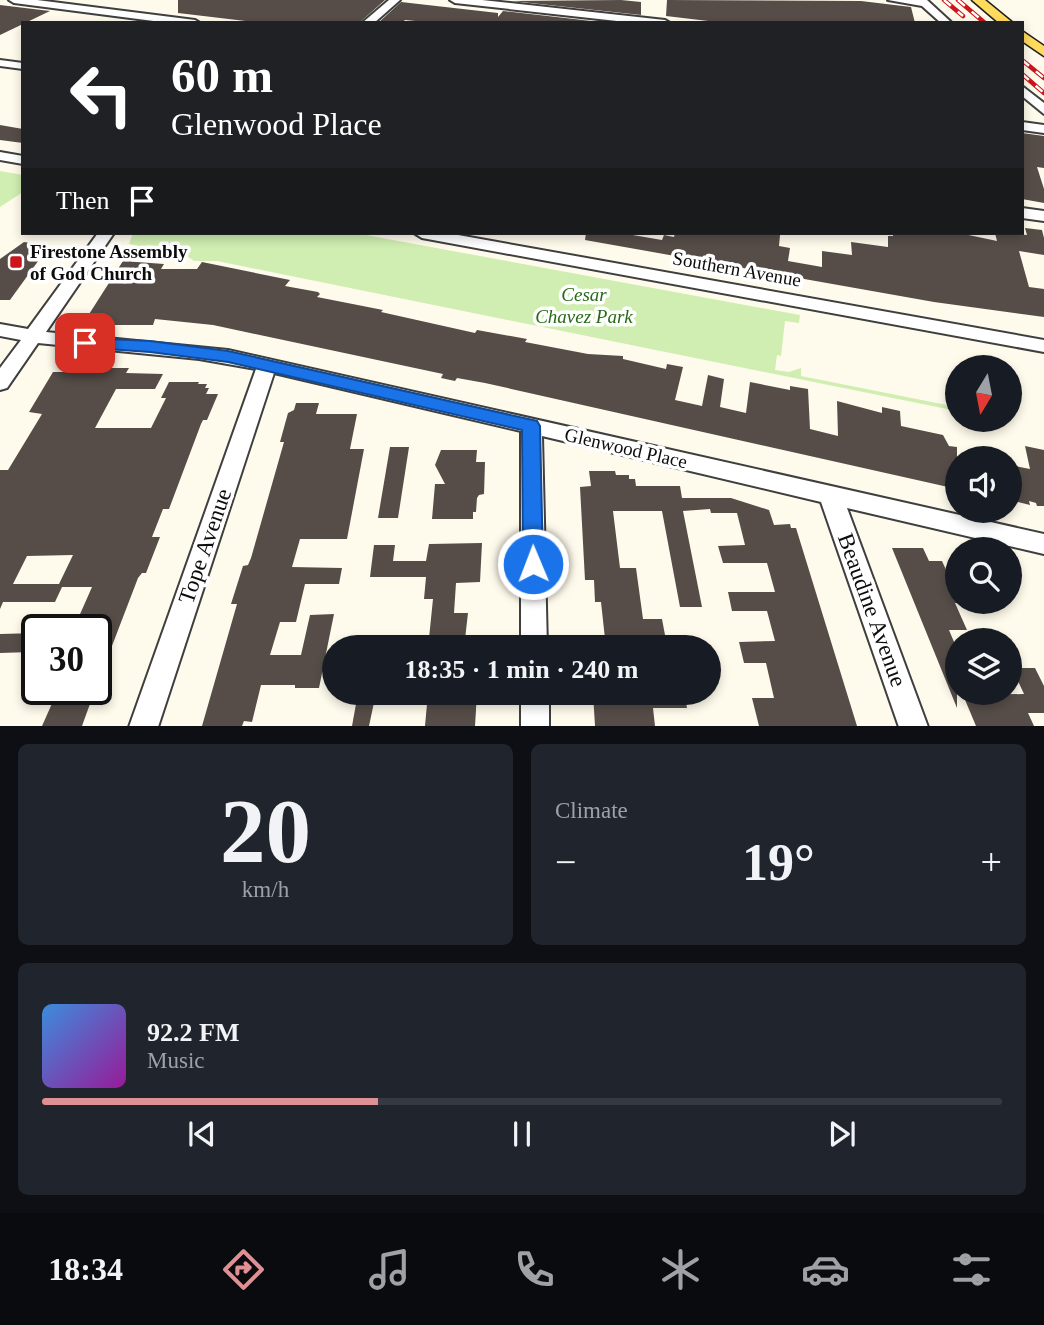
<!DOCTYPE html>
<meta charset="utf-8">
<style>
body{margin:0;font-family:"Times New Roman",serif;background:#20242c;color:#f1f3f6;height:100vh;display:flex;flex-direction:column;font-size:26px;white-space:nowrap}
*{box-sizing:border-box;margin:0}
p{font-size:23px;color:#9ea1a6}
.icon{flex:none;width:38px;height:38px;fill:none;stroke:currentColor;stroke-width:2;stroke-linecap:round;stroke-linejoin:round}
.map{position:relative;height:726px;overflow:hidden}
.panel{display:flex;flex-direction:column;gap:18px;padding:18px;background:#0d0f14;flex:1}
.panel>*{flex:none}
.guide{position:absolute;left:21px;top:21px;width:1003px;height:214px;border-radius:0px;box-shadow:0 4px 10px #0003;background:#202124;color:#fff;overflow:hidden}
.needle{width:46px;rotate:190deg}
.buttons{position:absolute;left:945px;top:355px;display:grid;gap:14px}
.buttons a{display:grid;place-items:center;width:77px;height:77px;border-radius:50%;background:#171b24;box-shadow:0 4px 10px #0003;font-size:35px}
.speed{position:absolute;left:21px;top:614px;display:flex;gap:14px;font-size:35px;font-weight:700;text-align:center}
.speed>*{display:grid;place-content:center;width:91px;height:91px;border-radius:50%;background:#171b24;box-shadow:0 4px 10px #0003;line-height:1}
.speed .limit{border:4px solid #111;border-radius:10px;background:#fff;color:#111}
.pin{position:absolute;display:grid;place-items:center;width:60px;height:60px;color:#fff;margin:-30px;border-radius:14px;box-shadow:0 4px 10px #0006}
.me{position:absolute;width:77px;margin:-38px;rotate:359deg;stroke-linejoin:round;filter:drop-shadow(0 0 5px #0008)}
.turn{display:flex;align-items:center;gap:24px;height:147px;padding:0 35px;font-size:32px}
.turn .icon{width:91px;height:91px;stroke-width:2.5}
.turn b{display:block;font-size:49px;line-height:60px}
.then{display:flex;align-items:center;height:66px;padding:0 35px;background:#0003;gap:14px;font-size:26px}
.big{font-size:52px;font-weight:600;line-height:1.1}
.panel .tile{flex:1;display:flex;flex-direction:column;justify-content:center;gap:10px;min-width:0;padding:0 24px;border-radius:10px;background:#20242c}
.panel .dial{align-items:center;gap:0}
.dial b{font-size:91px;line-height:1}
.song{display:flex;align-items:center;gap:21px}
.cover{width:84px;height:84px;border-radius:10px;background:linear-gradient(135deg,hsl(210 70% 55%),hsl(300 70% 35%))}
.played{height:7px;border-radius:4px;background:linear-gradient(90deg,#df9094 35%,#363941 35%)}
.keys{display:flex;justify-content:space-around;direction:ltr}
.heat{display:flex;justify-content:space-between;align-items:center;font-size:38px;direction:ltr}
.panel .tiles{flex:1;display:grid;gap:18px;grid-template-columns:1fr 1fr}
.tile:last-child{grid-column:span 2}
.trip{position:absolute;left:322px;top:635px;width:399px;height:70px;border-radius:35px;background:#171b24;box-shadow:0 4px 10px #0003;font-weight:600;line-height:70px;text-align:center}
.dock{display:flex;height:112px;justify-content:space-around;align-items:center;background:#090b0e;color:#9ea1a6}
.dock .icon{width:49px;height:49px}
.dock .active{color:#df9094}
.dock b{font-size:32px;color:#f1f3f6}
.map>svg:first-child{display:block}
.green{fill:#d0eeb1}
.building{fill:#564d48;fill-rule:evenodd}
.lines{fill:none;stroke-linecap:round;stroke-linejoin:round}
.minor-casing{stroke:#3f3f3f;stroke-width:4}
.major-casing{stroke:#1d1d1d;stroke-width:3}
.minor{fill:#fff;fill-rule:evenodd}
.major{fill:#ffda5c;fill-rule:evenodd}
.rail-casing{stroke:#ca161c;stroke-width:4.5}
.rail{stroke:#fff;stroke-width:2.5;stroke-dasharray:9;stroke-linecap:butt}
.route{fill:#1a73e8;stroke:#114b97;stroke-width:2}
.poi-dot{fill:#ca161c;stroke:#fff;stroke-width:2.5}
.labels{text-anchor:middle;dominant-baseline:central;stroke-width:7;stroke-linejoin:round;paint-order:stroke}
.poi-label{font-size:19px;font-weight:bold;fill:#0c0c0c;stroke:#fff;text-anchor:start}
.street-label{font-size:19px;fill:#0c0c0c;stroke:#fff}
.park-label{font-size:19px;font-style:italic;fill:#266a16;stroke:#fff}
.near-street-label{font-size:23px;fill:#0c0c0c;stroke:#fff}
</style>
<div class="map">
<svg width="1044" height="727" viewBox="0 0 1044 727">
<rect width="100%" height="100%" fill="#fffbec"/>
<g class="green">
<path d="M0,171L23,175V192L0,207Z"/>
<path d="M133,233H355L1044,360L800,315L799,323L785,321L781,356L777,355L775,370L789,372L801,368V376L957,407V411L217,261H194L187,256L129,244Z"/>
</g>
<g class="building">
<path d="M178,0H385L359,23H262L178,13Z"/>
<path d="M621,0L641,2V15L512,1Z"/>
<path d="M667,0L861,1L911,7L915,23H725L666,16Z"/>
<path d="M401,2L498,13V17L503,11L609,23H436L405,20L402,23H378Z"/>
<path d="M0,5L50,11L0,35Z"/>
<path d="M0,125L23,129V143L0,140Z"/>
<path d="M1022,133L1044,136V168L1037,167L1044,189V203L1022,199Z"/>
<path d="M1025,228L1042,230L1044,238V255L1019,251L1029,287L1044,289V317L934,302L585,240L586,233H621L662,240L664,235L674,237L675,233H766L780,235L779,246L790,248L788,261L822,267V251L852,255L851,242L888,247V236H893V233H959L997,241L995,233L1027,235Z"/>
<path d="M24,242L49,246L10,300H0V259Z"/>
<path d="M123,261L164,264L161,269H197L202,262L290,280L285,286L318,292L320,294L317,297L383,310L381,312L475,333L477,330L527,339L525,342L588,354L623,356V359L666,369L667,364L683,367L675,400L702,406L708,375L724,379L720,407L746,413L750,382L790,390V386L808,389L810,429L838,436L837,401L882,413V407L900,411L901,426L943,435L949,446L957,447V489L485,383L457,378L455,381L441,378L443,374L213,325L155,319L153,325H107L84,322Z"/>
<path d="M82,368H129L126,373L163,374L155,389H116L95,428H151L166,398H161L169,382H199L198,384H207L205,388H209L206,394H218L207,420H203L201,424L169,509H163L152,537H160L146,573H142L138,578L97,685L96,630H73L92,587H62L55,602H3L0,609V470H8L42,414L29,412L53,372H80ZM73,555L59,584H13L27,556Z"/>
<path d="M296,403H319L316,414H357L350,449H364L347,539H300L292,567L342,568L339,584H305L296,622H280L270,655H301L310,615L334,614L319,688H295V685H261L252,722L244,721L242,726H202L237,604H231L243,566L248,565L251,558L284,442H280L288,413L294,410Z"/>
<path d="M1025,446L1044,450V506H1037L1036,503L1029,501L1030,505L1010,500V465L1030,469Z"/>
<path d="M390,447H409L398,518H378Z"/>
<path d="M441,450H477L476,462H485L484,494L479,495L477,498L476,512H473V519H432L435,484H445L435,465Z"/>
<path d="M589,471H615L616,475H629V479H635L636,486H680L682,498H731L769,510L774,525L790,524L791,528H796L857,726H759L752,698H774L766,663H744L739,642L775,641L767,611H732L728,592H775L767,563H723L718,546L745,545L737,513H711L710,509L683,511L702,607H680L662,511H613L620,568H636L643,619H662L665,635H652L653,648H606L601,602H595L594,580H585L580,487L591,486Z"/>
<path d="M482,543L480,582L456,583L454,613H468L464,648H428L433,599H424L426,577H370L374,545H395L393,561H426L429,544Z"/>
<path d="M892,548H923L929,561H942L957,594V602L961,603H955L967,630H949L957,649V708Z"/>
<path d="M37,633L31,652L0,653V634Z"/>
<path d="M1012,668H1035L1044,686V713H1028L1034,726H976L963,695L1024,694Z"/>
<path d="M58,690H95L82,726H42Z"/>
<path d="M358,693H376L369,726H352Z"/>
<path d="M428,693H477L475,726H425Z"/>
<path d="M593,693H684L687,708H653L655,726H595Z"/>
</g>
<g class="lines">
<defs>
<g id="minor">
<path d="M9,0H37L195,20L200,23H169L14,3Z"/>
<path d="M389,0H400L374,23H362Z"/>
<path d="M450,0H482L665,20L670,23H635L455,3Z"/>
<path d="M888,0H927L952,23H941L922,6Z"/>
<path d="M0,60L23,63V69L0,66Z"/>
<path d="M1022,86L1044,103V114L1022,96Z"/>
<path d="M1022,122L1044,125V133L1022,130Z"/>
<path d="M0,152L23,156V164L0,160Z"/>
<path d="M1022,208L1044,211V221L1022,218Z"/>
<path d="M98,233H114L46,332L228,350L1044,534V554L847,508L928,727H899L821,502L542,436L547,648H521V431L274,373L158,727H129L256,369L199,359L38,343L7,388L0,390V368L21,340L0,336V324L28,329Z"/>
<path d="M414,233H447L1044,340V352L422,238Z"/>
<rect x="521" y="693" width="28" height="34"/>
</g>
<g id="major">
<path d="M972,0H985L1013,23H999Z"/>
<path d="M1022,31L1044,46V56L1022,41Z"/>
</g>
</defs>
<use href="#minor" class="minor-casing"/>
<use href="#major" class="major-casing"/>
<use href="#minor" class="minor"/>
<use href="#major" class="major"/>
<defs>
<g id="rail">
<path d="M944,0L963,16"/>
<path d="M958,0L985,23"/>
<path d="M1022,60L1044,78"/>
<path d="M1022,74L1044,93"/>
</g>
</defs>
<use href="#rail" class="rail-casing"/>
<use href="#rail" class="rail"/>
</g>
<path class="route" d="M85,338L150,341L228,351L537,421L540,426L543,564L540,570L533,573L526,570L523,564L522,430L228,362L150,352L79,347L77,343Z"/>
<rect class="poi-dot" x="9" y="255" width="14" height="14" rx="3.5"/>
<g class="labels">
<g class="poi-label">
<text x="30" y="251">Firestone Assembly<tspan x="30" dy="22">of God Church</tspan></text>
</g>
<g class="street-label">
<text transform="translate(737 269) rotate(10)">Southern Avenue</text>
<text transform="translate(626 448) rotate(13)">Glenwood Place</text>
</g>
<g class="park-label">
<text x="584" y="294">Cesar<tspan x="584" dy="22">Chavez Park</tspan></text>
</g>
<g class="near-street-label">
<text transform="translate(205 546) rotate(-71)">Tope Avenue</text>
<text transform="translate(872 610) rotate(70)">Beaudine Avenue</text>
</g>
</g>
</svg>
<div class="buttons">
<a><svg class="needle" viewBox="-14 -14 28 28"><path d="M0-13l5 13h-10z" fill="#e53935"/><path d="M0 13l5-13h-10z" fill="#9ea1a6"/></svg></a>
<a><svg class="icon" aria-label="sound" viewBox="0 0 24 24"><path d="M4 9h4l5-4v14l-5-4H4zM17 9q2 3 0 6"/></svg></a>
<a><svg class="icon" aria-label="search" viewBox="0 0 24 24"><circle cx="10" cy="10" r="6"/><path d="M15 15l6 6"/></svg></a>
<a><svg class="icon" aria-label="layers" viewBox="0 0 24 24"><path d="M12 4l9 5-9 5-9-5zM3 14l9 5 9-5"/></svg></a>
</div>
<div class="speed"><div class="limit">30</div></div>
<div class="pin" style="left:85px;top:343px;background:#d93025"><svg class="icon" aria-label="arrive" viewBox="0 0 24 24"><path d="M6 21V4h12l-3 4 3 4H6"/></svg></div>
<svg class="me" style="left:533px;top:564px" viewBox="-20 -20 40 40"><circle r="17" fill="#1a73e8" stroke="#fff" stroke-width="3"/><path d="M0-11L8 9 0 5-8 9z" fill="#fff"/></svg>
<div class="trip">18:35 · 1 min · 240 m</div>
<div class="guide">
<div class="turn"><svg class="icon" aria-label="left" viewBox="0 0 24 24"><path d="M17 20v-9H6M10 6l-5 5 5 5"/></svg><div><b>60 m</b>Glenwood Place</div></div>
<div class="then">Then<svg class="icon" aria-label="arrive" viewBox="0 0 24 24"><path d="M6 21V4h12l-3 4 3 4H6"/></svg></div>
</div>
</div>
<section class="panel">
<div class="tiles">
<div class="tile dial"><b>20</b><p>km/h</p></div>
<div class="tile"><p>Climate</p>
<div class="heat"><a>−</a><b class="big">19°</b><a>+</a></div>
</div>
<div class="tile">
<div class="song"><i class="cover"></i><div><b>92.2 FM</b><p>Music</p></div></div>
<div class="played"></div>
<div class="keys"><svg class="icon" aria-label="previous" viewBox="0 0 24 24"><path d="M18 5L8 12l10 7zM5 5v14"/></svg><svg class="icon" aria-label="pause" viewBox="0 0 24 24"><path d="M8 5v14M16 5v14"/></svg><svg class="icon" aria-label="next" viewBox="0 0 24 24"><path d="M6 5l10 7-10 7zM19 5v14"/></svg></div>
</div>
</div>
</section>
<nav class="dock">
<b>18:34</b>
<svg class="icon active" aria-label="directions" viewBox="0 0 24 24"><path d="M12 3l9 9-9 9-9-9zM9 14v-3h6M13 9l2 2-2 2"/></svg>
<svg class="icon" aria-label="music" viewBox="0 0 24 24"><path d="M9 18V5l10-2v13"/><circle cx="6" cy="18" r="3"/><circle cx="16" cy="16" r="3"/></svg>
<svg class="icon" aria-label="phone" viewBox="0 0 24 24"><path d="M5 4h4l2 5-3 2q2 4 5 5l2-3 5 2v4C11 20 4 13 5 4z"/></svg>
<svg class="icon" aria-label="climate" viewBox="0 0 24 24"><path d="M12 3v18M4 7l16 10M4 17L20 7"/></svg>
<svg class="icon" aria-label="car" viewBox="0 0 24 24"><path d="M5 17H2v-5l4-1 3-4h7l3 4 3 1v5h-3M9 17h6M6 11h13"/><circle cx="7" cy="17" r="2"/><circle cx="17" cy="17" r="2"/></svg>
<svg class="icon" aria-label="filters" viewBox="0 0 24 24"><path d="M4 7h16M4 17h16"/><circle cx="9" cy="7" r="2"/><circle cx="15" cy="17" r="2"/></svg>
</nav>
